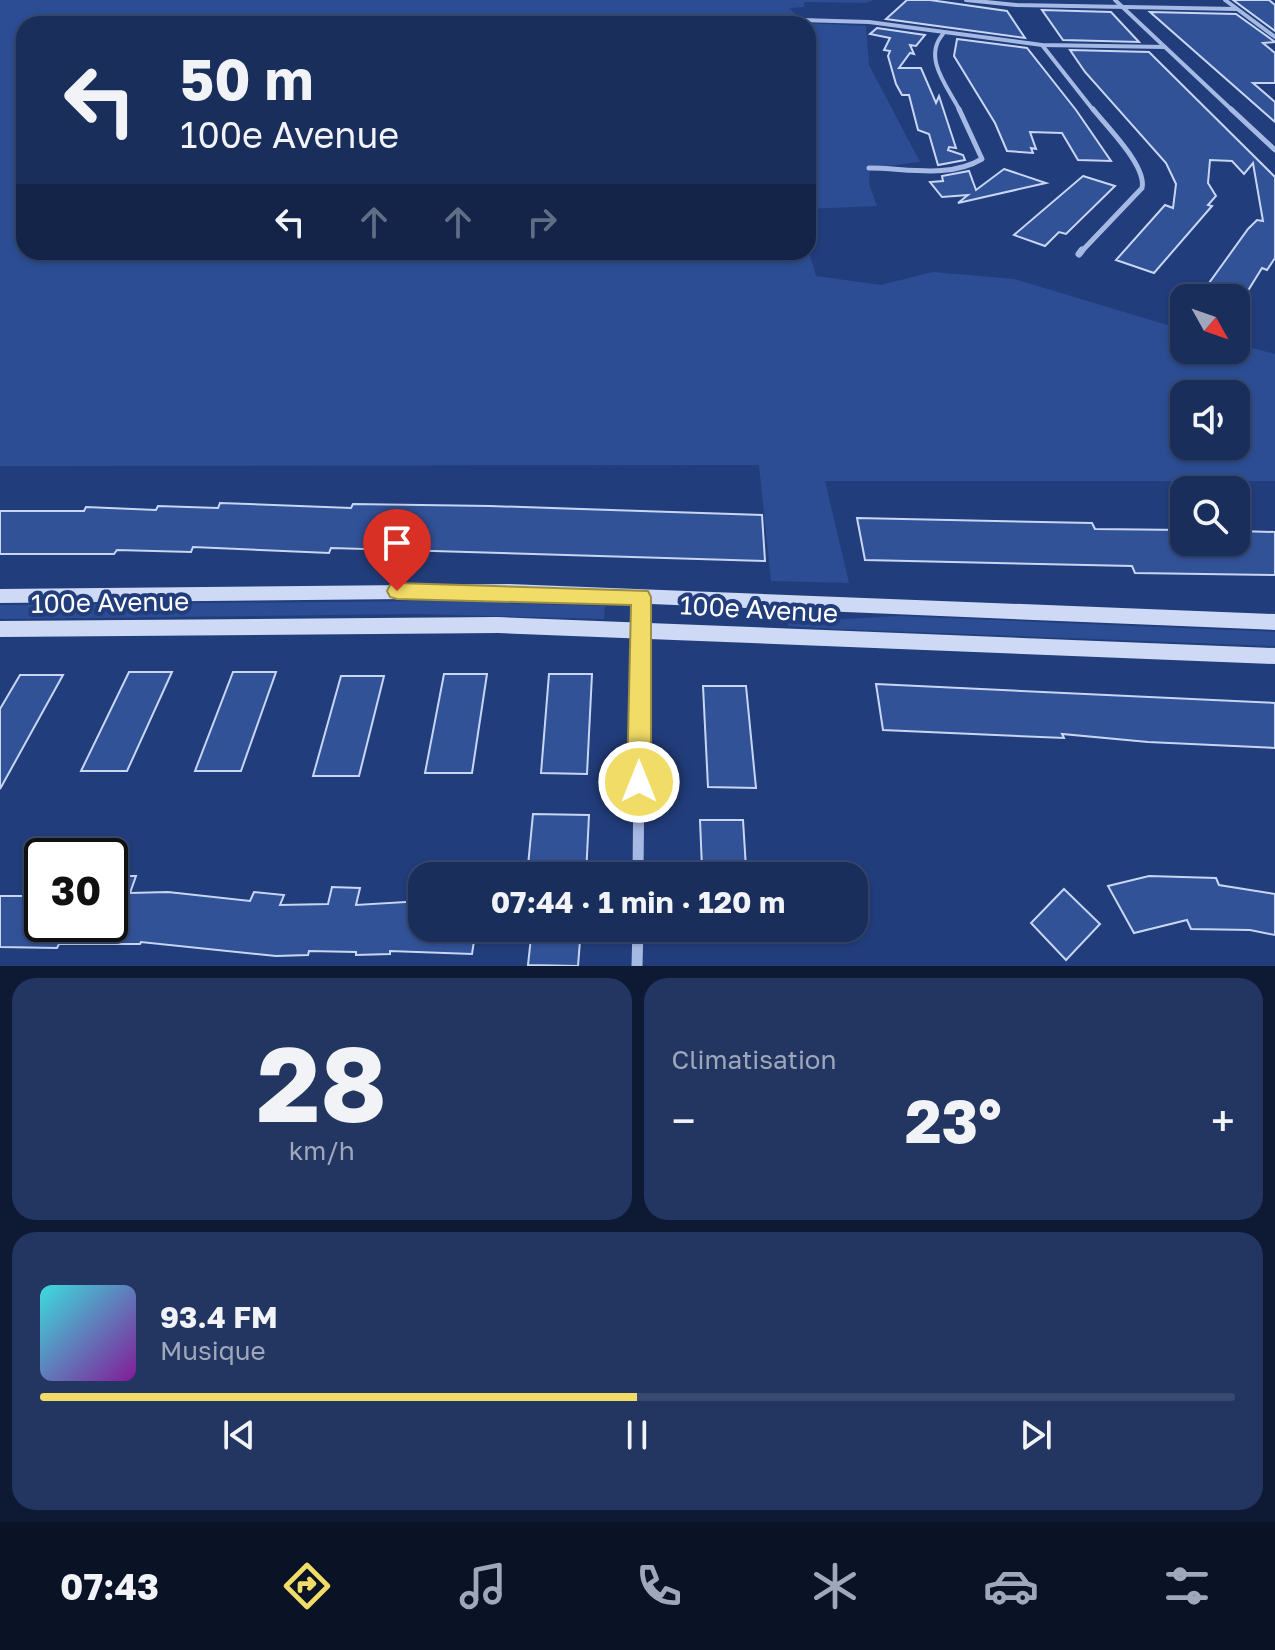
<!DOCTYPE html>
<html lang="fr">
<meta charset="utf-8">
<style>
body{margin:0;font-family:"Golos Text",sans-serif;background:#233662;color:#f1f3f6;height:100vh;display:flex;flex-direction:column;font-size:30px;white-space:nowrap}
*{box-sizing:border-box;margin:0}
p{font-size:26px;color:#9fa8bb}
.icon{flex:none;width:44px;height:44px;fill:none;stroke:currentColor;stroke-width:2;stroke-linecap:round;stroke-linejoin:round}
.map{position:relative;height:966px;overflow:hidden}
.panel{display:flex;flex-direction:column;gap:12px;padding:12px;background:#0e1933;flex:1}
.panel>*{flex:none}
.top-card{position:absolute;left:16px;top:16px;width:800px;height:244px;border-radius:24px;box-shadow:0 2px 6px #0004,0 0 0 2px #384a72;background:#1a2e5c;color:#f1f3f6;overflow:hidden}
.needle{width:52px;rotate:130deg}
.buttons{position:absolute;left:1170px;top:284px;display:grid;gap:16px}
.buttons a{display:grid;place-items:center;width:80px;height:80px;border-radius:16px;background:#1a2e5c;box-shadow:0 2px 6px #0004,0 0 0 2px #384a72;font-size:40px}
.speed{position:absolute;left:24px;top:838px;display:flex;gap:16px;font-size:40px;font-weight:700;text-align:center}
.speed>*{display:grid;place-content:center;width:104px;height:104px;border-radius:50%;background:#1a2e5c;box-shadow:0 2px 6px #0004,0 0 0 2px #384a72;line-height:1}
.speed .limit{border:4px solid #111;border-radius:12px;background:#fff;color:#111}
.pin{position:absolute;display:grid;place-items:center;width:68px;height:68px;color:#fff;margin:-82px -34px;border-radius:50% 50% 50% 0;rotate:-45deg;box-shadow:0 0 8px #0007}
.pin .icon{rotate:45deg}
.me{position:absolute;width:88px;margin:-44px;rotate:0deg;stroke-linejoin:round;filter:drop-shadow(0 0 6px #0008)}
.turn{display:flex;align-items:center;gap:28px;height:168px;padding:0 32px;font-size:36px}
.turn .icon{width:104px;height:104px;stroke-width:2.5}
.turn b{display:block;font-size:56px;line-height:68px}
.lanes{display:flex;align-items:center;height:76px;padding:0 32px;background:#0003;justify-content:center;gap:40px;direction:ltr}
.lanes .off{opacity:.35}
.big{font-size:60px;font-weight:700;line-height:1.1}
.panel .widget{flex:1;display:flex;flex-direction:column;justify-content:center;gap:12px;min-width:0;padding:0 28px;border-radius:24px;background:#233662}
.panel .dial{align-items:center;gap:0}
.dial b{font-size:104px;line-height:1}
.song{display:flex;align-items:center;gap:24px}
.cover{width:96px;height:96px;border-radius:12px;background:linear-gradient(135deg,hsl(180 70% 55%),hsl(290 70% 35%))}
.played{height:8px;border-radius:4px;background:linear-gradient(90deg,#f1dc67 50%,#384a72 50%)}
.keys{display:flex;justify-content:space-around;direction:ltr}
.heat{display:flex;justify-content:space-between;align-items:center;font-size:44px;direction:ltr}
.panel .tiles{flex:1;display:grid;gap:12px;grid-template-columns:1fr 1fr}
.widget:last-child{grid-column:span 2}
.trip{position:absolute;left:408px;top:862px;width:460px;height:80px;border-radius:24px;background:#1a2e5c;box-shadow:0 2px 6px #0004,0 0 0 2px #384a72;font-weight:700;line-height:80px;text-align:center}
.dock{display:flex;height:128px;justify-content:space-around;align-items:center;background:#0a1225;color:#9fa8bb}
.dock .icon{width:56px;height:56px}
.dock .on{color:#f1dc67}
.dock b{font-size:36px;color:#f1f3f6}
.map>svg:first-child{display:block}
.green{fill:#2c4d93;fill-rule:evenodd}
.building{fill:#325298;stroke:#c8d6f4;stroke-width:2}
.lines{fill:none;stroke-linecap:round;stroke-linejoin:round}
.street-far4{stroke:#a5b9e5;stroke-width:4}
.street-far3{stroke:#a5b9e5;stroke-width:5}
.street-far2{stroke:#a5b9e5;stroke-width:7}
.street-far1{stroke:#a5b9e5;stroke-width:9}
.street{stroke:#a5b9e5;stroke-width:11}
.secondary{fill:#cedaf5;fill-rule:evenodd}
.route{fill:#f1dc67;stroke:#9d8f43;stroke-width:2}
.labels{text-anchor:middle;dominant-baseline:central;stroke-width:8;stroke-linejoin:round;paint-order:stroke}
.street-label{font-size:26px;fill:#fff;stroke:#223d7b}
</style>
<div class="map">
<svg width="1275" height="966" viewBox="0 0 1275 966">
<rect width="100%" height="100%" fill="#223d7b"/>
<g class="green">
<path d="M0,0H874L865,3L804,2V7L789,8L804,23L866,26L869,65L920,162L870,168L869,184L877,206L808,209V24H24V252H808V248L816,276L881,285L933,272L1014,279L1184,330V350H1236V344L1275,354V481H825L849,583L771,581L759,465L0,466ZM1184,394H1236V446H1184Z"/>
<path d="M431,601L605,606L604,619L416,614L0,619V605Z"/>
<path d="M899,616L1275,632V646L834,629L788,626V622Z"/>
</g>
<g class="building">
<path d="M907,0H930L1007,11L1025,38L886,19Z"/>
<path d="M1233,0H1269L1275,5V31Z"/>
<path d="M1042,10L1111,12L1139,42L1063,40Z"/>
<path d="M1150,12L1236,14L1275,42L1263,43L1275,53V83H1253L1275,102V122Z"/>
<path d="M877,28L925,35L916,46L910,45L914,54L910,53L899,68H921L936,103L939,96L956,148L949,147L948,150L963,155L965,160L938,165L929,134L918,130L909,95H902L896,84L888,56L890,51L884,50L890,38L870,34Z"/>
<path d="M957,39L1027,48L1076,110L1111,161L1078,160L1062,133L1030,132L1036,149L1031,148L1033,153L1007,151L995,123L954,56Z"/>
<path d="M1070,50L1149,52L1275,177V258L1267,270L1262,268L1241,302L1204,290L1248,229L1257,220L1263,221L1253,163L1244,174L1232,161L1210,160L1208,183L1216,196L1208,205L1212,206L1154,273L1116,260L1165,205L1173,208L1176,184L1166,163L1085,72Z"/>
<path d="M1004,169L1046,183L958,203L968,195L942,197L930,182L943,181L942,176L969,171L976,190Z"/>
<path d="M1083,176L1115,186L1066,234L1059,232L1045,246L1014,235Z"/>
<path d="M220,503L351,508L353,504L490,506L762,515L765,561L331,548L329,553L193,547L191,552L117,550L114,554H0V511H84L86,507L156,510L158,506L218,508Z"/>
<path d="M857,518L1092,523L1095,529L1184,530V542H1245L1238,531L1275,532V575L1135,573L1132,566L865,560Z"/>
<path d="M129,672H172L127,771H81Z"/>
<path d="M233,672H276L241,771H195Z"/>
<path d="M444,674H487L472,773H425Z"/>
<path d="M549,674H592L587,774L541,773Z"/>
<path d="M20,675H63L0,789V709Z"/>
<path d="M341,676H384L359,776H313Z"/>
<path d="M876,684L1275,703V748L1148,742L1062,734L1064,738L883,730Z"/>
<path d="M703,686H746L756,788L708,787Z"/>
<path d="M533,814L589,815L586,876H527Z"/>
<path d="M700,820H743L746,868H702Z"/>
<path d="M110,876H136L130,893L168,892L250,901L254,892L284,895L280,905L328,904L332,887L360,888L356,905L422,901V928H476L472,954L390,951V954L356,955V952L309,951L308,955L276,956L141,942L140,944H59L57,948L0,947V896H42V924H110Z"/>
<path d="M1149,876L1216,878L1219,885L1275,894V935L1250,930L1191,929L1187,920L1134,933L1108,886Z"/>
<path d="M1064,889L1100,924L1066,960L1031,923Z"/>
<path d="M532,928H581L578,966L528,965Z"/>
</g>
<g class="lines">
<g class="street-far4">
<path d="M966,0L1016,5L1236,9"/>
<path d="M1115,0L1233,111"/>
<path d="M1225,0L1275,37"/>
<path d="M801,20L869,22L1042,45L1165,47"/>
<path d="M943,34C922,58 948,87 960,111"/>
<path d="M1042,45L1094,111"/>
</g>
<g class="street-far3">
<path d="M1231,109L1275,150"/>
<path d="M869,168C906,168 948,179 982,159L959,109"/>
<path d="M1081,252L1142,188C1147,166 1107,127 1093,109"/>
</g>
<path class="street-far2" d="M1079,254L1082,250"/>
<path class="street-far1" d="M640,667L641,597"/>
<g class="street">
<path d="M638,876L640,665"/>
<path d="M637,966L638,928"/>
</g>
<g class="secondary">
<path d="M509,584L1275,614V630L509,598L0,603V589Z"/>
<path d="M498,617L1275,648V664L498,633L0,637V621Z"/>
</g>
</g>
<path class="route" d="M397,583L648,591L651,597V782L648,790L639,794L630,790L627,782L631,605L397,599L390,597L387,591L390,585Z"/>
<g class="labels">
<g class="street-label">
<text transform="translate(110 602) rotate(-1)">100e Avenue</text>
<text transform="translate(759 609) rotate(3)">100e Avenue</text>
</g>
</g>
</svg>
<div class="buttons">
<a><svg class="needle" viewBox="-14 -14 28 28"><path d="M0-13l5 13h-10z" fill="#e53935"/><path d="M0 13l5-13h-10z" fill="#9fa8bb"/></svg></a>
<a><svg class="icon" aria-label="sound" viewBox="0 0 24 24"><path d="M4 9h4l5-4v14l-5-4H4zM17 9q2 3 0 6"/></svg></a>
<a><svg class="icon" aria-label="search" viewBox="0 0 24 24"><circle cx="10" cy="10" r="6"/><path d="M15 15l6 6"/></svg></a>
</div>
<div class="speed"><div class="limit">30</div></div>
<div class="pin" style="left:397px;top:591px;background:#d93025"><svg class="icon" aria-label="arrive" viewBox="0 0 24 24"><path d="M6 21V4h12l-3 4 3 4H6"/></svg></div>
<svg class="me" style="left:639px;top:782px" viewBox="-20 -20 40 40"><circle r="17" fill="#f1dc67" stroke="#fff" stroke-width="3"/><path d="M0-11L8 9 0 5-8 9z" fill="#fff"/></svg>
<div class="trip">07:44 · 1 min · 120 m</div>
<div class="top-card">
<div class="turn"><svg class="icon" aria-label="left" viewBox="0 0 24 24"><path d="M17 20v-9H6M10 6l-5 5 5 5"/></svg><div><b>50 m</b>100e Avenue</div></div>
<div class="lanes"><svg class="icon" aria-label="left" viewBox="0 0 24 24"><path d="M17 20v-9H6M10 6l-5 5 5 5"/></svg><svg class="icon off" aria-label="ahead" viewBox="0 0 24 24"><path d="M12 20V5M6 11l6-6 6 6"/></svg><svg class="icon off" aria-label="ahead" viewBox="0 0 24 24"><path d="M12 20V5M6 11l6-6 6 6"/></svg><svg class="icon off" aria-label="right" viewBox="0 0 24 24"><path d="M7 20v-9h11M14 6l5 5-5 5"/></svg></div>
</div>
</div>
<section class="panel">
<div class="tiles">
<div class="widget dial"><b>28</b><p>km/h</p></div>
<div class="widget"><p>Climatisation</p>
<div class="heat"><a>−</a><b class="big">23°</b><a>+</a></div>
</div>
<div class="widget">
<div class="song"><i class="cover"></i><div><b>93.4 FM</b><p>Musique</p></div></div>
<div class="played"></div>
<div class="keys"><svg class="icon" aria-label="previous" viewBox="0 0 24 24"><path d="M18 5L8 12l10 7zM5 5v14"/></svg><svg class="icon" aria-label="pause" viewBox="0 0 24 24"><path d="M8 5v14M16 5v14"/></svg><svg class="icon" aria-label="next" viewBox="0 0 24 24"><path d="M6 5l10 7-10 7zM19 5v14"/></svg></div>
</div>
</div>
</section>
<nav class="dock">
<b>07:43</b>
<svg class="icon on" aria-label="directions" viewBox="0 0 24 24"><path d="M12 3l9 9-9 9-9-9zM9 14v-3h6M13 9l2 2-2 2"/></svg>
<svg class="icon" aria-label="music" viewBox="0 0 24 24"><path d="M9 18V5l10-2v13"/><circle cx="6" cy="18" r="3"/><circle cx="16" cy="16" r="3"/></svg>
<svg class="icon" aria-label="phone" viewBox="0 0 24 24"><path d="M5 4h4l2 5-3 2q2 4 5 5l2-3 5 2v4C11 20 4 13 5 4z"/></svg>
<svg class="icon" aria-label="climate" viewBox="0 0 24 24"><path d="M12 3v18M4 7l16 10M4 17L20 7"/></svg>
<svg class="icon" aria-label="car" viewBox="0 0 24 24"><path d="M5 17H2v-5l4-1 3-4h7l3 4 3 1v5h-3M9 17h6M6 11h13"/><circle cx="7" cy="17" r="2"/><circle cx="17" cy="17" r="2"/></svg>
<svg class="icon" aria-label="filters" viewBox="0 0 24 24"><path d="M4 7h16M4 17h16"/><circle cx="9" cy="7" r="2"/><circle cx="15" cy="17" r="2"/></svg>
</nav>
